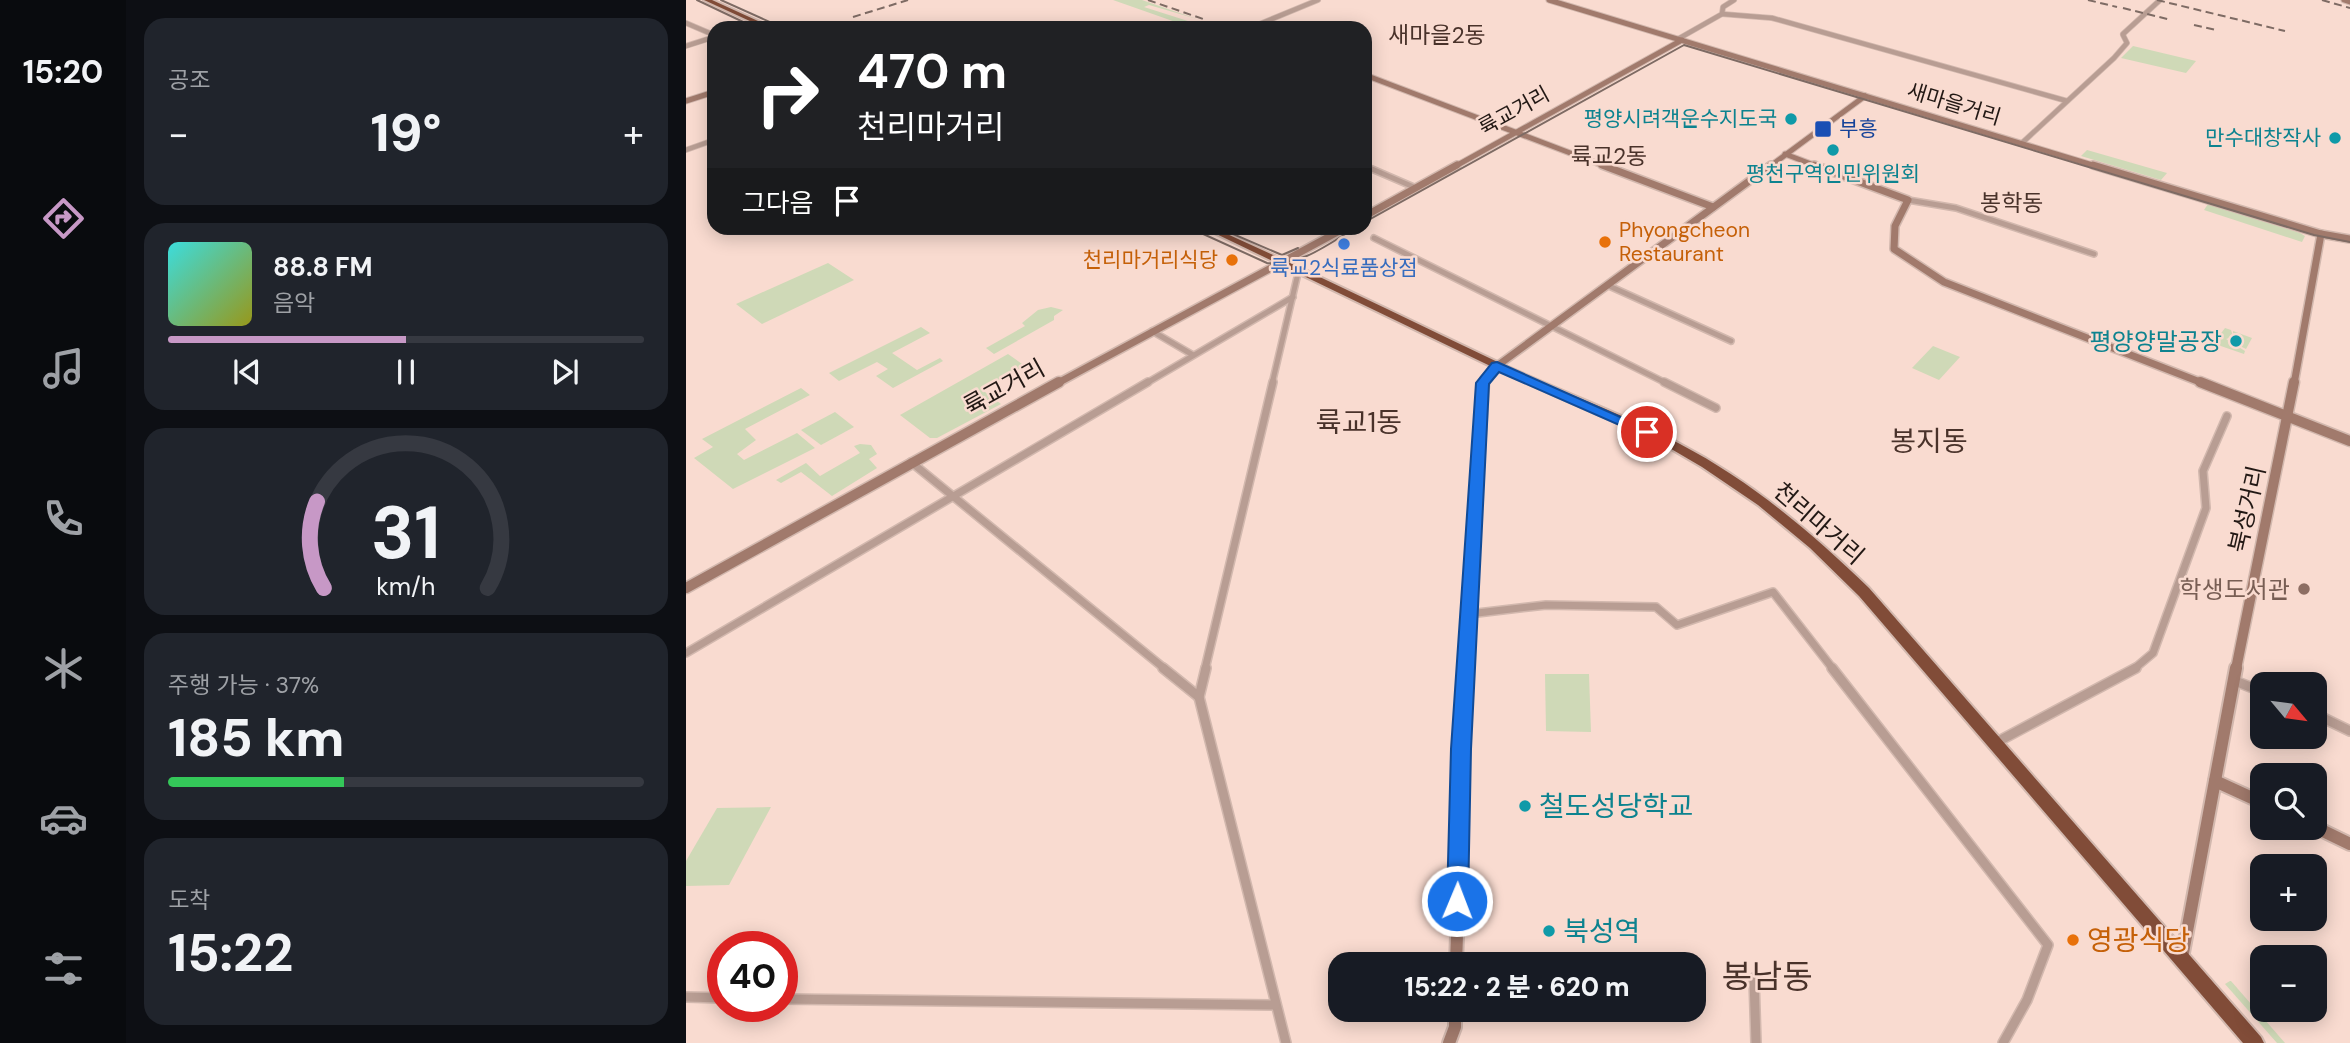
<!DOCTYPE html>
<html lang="ko">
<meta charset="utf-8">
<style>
body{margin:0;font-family:"DM Sans","Noto Sans KR",sans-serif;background:#20242c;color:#f1f3f6;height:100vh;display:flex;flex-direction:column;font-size:26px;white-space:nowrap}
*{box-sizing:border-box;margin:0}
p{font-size:23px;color:#9ea1a6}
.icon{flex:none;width:38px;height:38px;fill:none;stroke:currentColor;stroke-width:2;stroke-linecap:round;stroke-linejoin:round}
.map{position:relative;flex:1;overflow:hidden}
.side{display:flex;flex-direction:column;gap:18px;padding:18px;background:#0d0f14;width:560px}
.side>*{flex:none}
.guide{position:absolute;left:21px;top:21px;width:665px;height:214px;border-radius:21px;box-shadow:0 4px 18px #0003;background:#202124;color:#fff;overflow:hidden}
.needle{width:46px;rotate:119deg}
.tools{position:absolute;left:1564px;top:672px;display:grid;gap:14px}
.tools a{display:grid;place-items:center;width:77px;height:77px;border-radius:14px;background:#171b24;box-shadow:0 4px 18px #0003;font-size:35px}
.speed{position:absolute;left:21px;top:931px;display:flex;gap:14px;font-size:35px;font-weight:700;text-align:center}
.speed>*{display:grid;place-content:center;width:91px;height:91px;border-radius:50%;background:#171b24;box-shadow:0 4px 18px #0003;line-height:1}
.speed .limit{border:10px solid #d22;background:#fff;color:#111}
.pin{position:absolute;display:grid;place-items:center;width:60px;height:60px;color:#fff;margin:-30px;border:4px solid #fff;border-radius:50%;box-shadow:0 2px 7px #0007}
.me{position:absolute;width:77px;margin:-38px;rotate:1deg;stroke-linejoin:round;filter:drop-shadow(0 0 5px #0008)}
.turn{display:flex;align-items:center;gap:24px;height:147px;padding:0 35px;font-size:32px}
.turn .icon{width:91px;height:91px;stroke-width:2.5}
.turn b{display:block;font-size:49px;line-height:60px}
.then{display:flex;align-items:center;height:66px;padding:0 35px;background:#0003;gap:14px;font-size:26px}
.big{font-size:52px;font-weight:800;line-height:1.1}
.side .card{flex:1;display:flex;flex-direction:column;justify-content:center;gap:10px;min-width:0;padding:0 24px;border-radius:21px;background:#20242c}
.side .dial{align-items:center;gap:0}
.dial svg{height:182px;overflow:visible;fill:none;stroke:#363941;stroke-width:7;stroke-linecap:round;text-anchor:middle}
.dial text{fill:#f1f3f6;stroke:none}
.song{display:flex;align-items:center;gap:21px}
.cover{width:84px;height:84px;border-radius:10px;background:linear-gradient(135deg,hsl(180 70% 55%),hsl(60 70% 35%))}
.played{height:7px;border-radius:4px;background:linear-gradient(90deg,#c798c6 50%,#363941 50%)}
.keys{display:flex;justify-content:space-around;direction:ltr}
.heat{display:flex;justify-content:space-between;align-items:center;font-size:38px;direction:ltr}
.charge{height:10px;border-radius:5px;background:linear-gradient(90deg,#34c759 37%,#363941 0)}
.trip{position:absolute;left:642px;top:952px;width:378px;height:70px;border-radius:21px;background:#171b24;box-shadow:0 4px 18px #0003;font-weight:800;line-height:70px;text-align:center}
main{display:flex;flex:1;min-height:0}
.menu{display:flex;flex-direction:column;width:126px;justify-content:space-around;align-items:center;background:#090b0e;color:#9ea1a6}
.menu .icon{width:49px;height:49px}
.menu .current{color:#c798c6}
.menu b{font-size:32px;color:#f1f3f6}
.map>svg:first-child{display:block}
.green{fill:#cfd9b7}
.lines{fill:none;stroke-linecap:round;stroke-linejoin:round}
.street-far3-casing{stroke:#d2b8ae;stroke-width:6}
.street-far2-casing{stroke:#d2b8ae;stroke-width:8}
.street-far1-casing{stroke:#d2b8ae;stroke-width:10}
.street-casing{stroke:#d2b8ae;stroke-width:12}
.secondary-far3-casing{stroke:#d2b8ae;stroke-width:7}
.secondary-far2-casing{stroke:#d2b8ae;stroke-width:10}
.secondary-far1-casing{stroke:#d2b8ae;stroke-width:13}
.secondary-casing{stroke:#d2b8ae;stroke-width:16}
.highway-casing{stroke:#d2b8ae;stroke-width:4}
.street-far3{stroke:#b89d93;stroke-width:4.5}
.street-far2{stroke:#b89d93;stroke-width:5}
.street-far1{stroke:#b89d93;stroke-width:7}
.street{stroke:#b89d93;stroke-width:9}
.secondary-far3{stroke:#a17a6c;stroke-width:5}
.secondary-far2{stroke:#a17a6c;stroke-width:7}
.secondary-far1{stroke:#a17a6c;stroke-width:10}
.secondary{stroke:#a17a6c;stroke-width:12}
.highway{fill:#814c38;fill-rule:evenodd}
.tram{stroke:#7e6b64;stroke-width:2}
.rail{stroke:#7e6b64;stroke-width:2;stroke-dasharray:8 4.5;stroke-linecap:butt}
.route{fill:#1a73e8;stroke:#114b97;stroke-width:2}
.culture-dot{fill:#0f9aa8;stroke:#f9dbd0;stroke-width:2.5}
.transit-dot{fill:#1a4fb4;stroke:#f9dbd0;stroke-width:2.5}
.food-dot{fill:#e8710a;stroke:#f9dbd0;stroke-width:2.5}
.shop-dot{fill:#3f7fe0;stroke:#f9dbd0;stroke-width:2.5}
.education-dot{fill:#8d6e63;stroke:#f9dbd0;stroke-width:2.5}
.labels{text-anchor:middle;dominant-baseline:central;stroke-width:5;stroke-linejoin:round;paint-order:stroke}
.far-street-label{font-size:21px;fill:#221814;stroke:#f9dbd0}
.far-culture-label{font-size:21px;fill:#0d838f;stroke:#f9dbd0;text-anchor:end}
.far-transit-label{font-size:21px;fill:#164399;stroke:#f9dbd0;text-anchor:start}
.far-food-label{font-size:21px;fill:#c56008;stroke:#f9dbd0;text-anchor:start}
.far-shop-label{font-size:21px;fill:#366cbe;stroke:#f9dbd0}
.far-quarter-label{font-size:23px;fill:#49322a;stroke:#f9dbd0}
.culture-label{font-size:24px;fill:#0d838f;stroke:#f9dbd0;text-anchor:end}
.street-label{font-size:24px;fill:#221814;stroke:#f9dbd0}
.education-label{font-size:24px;fill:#785e54;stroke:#f9dbd0;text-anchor:end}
.quarter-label{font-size:28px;fill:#49322a;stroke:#f9dbd0}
.near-culture-label{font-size:28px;fill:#0d838f;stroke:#f9dbd0;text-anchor:start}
.near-food-label{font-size:28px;fill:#c56008;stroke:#f9dbd0;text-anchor:start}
.near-quarter-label{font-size:33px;fill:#49322a;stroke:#f9dbd0}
</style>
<main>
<nav class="menu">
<b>15:20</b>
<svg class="icon current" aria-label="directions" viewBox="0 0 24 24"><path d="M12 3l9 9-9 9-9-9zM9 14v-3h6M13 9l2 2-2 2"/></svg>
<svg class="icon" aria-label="music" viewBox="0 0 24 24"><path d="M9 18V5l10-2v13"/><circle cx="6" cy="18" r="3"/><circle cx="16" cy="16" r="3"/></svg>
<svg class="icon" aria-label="phone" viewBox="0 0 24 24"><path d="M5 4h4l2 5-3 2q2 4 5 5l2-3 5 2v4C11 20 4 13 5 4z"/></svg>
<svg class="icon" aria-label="climate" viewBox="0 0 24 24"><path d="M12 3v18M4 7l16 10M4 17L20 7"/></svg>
<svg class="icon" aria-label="car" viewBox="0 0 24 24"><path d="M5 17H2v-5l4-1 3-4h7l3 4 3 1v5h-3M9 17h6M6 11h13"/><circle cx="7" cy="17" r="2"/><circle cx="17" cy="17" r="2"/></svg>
<svg class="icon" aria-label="filters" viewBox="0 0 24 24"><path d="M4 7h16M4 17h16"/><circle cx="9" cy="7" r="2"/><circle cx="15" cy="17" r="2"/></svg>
</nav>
<section class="side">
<div class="card"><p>공조</p>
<div class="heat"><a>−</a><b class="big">19°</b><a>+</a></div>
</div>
<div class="card">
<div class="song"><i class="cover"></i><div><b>88.8 FM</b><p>음악</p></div></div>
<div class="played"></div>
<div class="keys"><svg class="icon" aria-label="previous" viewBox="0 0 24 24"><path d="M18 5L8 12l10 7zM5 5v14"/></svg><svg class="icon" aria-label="pause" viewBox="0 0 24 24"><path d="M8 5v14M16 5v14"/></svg><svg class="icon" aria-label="next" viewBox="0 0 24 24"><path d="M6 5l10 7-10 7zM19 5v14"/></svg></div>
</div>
<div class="card dial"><svg viewBox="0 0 100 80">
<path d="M14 69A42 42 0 1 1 86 69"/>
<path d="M14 69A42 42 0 0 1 11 31" stroke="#c798c6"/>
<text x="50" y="56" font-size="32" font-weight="700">31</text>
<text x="50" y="72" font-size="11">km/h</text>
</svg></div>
<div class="card"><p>주행 가능 · 37%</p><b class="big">185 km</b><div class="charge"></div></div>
<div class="card"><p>도착</p><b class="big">15:22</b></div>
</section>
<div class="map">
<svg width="1664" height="1043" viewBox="0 0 1664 1043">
<rect width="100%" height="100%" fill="#f9dbd0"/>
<g class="green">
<path d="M427,0H456L511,19L463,5L458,7L505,22L498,25Z"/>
<path d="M1447,46L1510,61L1500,73L1435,58Z"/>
<path d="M1401,150L1481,173L1475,180L1395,156Z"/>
<path d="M1522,204L1614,233L1619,236L1616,242L1518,210Z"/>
<path d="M142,263L168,280L76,324L50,304Z"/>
<path d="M365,307L377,310L368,316V320L308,354L300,348L339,326L336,323L352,310Z"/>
<path d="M235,327L244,333L206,353L231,370L254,358L257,361L207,388L190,376L202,369L191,362L153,381L143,373Z"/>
<path d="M1539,328L1545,330L1547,336V331L1566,338L1560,349L1554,346L1549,336L1540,339L1559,351L1558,354L1529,344L1533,337L1537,338L1533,336Z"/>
<path d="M1247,346L1274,357L1253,380L1226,368Z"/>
<path d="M322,354L339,366L295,389L315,404L251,438H244L214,415Z"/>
<path d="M115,388L124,395L59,429L70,440L51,454L58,460L111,433L129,448L47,489L8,458L27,447L16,439Z"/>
<path d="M149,412L168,427L135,445L115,430Z"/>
<path d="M174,444L185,445L191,454L183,459L191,468L146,496L115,472L95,483L90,480L120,463L134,476L174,453L168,446Z"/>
<path d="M859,674H903L905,732L860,731Z"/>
<path d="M85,807L43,885L0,886V861L31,808Z"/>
<path d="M1544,981H1545L1599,1043H1591L1539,984Z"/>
</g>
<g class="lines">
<defs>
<g id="street-far3">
<path d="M1036,14L1086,18L1381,101"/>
<path d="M0,23L28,35"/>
<path d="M564,28L632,0"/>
<path d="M1437,34L1474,0"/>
<path d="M992,39L1036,14L1037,7L1048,0"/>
<path d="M0,46L28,37"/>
<path d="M1336,143L1428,58L1441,43L1437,35"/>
<path d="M0,150L28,140"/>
</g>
<g id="street-far2">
<path d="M679,166L730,188"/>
<path d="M1222,200L1270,208L1408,254"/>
<path d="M688,238L982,384"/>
<path d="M921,285L1045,341"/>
<path d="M466,331L507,355"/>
<path d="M459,384L607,297"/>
<path d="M586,384L613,269"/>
</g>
<g id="street-far1">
<path d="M978,382L1030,408"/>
<path d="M225,462L479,669"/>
<path d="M783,614L860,605L970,607L991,625L1087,592L1147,669"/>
<path d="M0,653L462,382"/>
<path d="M519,669L587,382"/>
<path d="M1448,669L1467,653L1520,508L1517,471L1541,416"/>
</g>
<g id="street">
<path d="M477,668L513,697"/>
<path d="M520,668L513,697L600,1043"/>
<path d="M1146,668L1362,945L1341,1000L1317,1043"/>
<path d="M1549,681L1577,692"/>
<path d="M1629,714L1664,731"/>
<path d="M1311,742L1450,668"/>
<path d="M1068,978L1070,1043"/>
<path d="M0,997L37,998"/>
<path d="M96,999L589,1005"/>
</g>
<g id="secondary-far3">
<path d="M863,0L1413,167"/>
<path d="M1658,0L1664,2"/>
<path d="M679,75L921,167"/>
<path d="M0,101L28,92"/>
<path d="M1099,154L1133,167"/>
<path d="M768,167L996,40"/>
<path d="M1083,167L1179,96"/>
</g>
<g id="secondary-far2">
<path d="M916,165L1027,207"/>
<path d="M1128,165L1222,200L1209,226L1208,249L1258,282L1519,384"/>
<path d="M1407,165L1635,234L1664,239"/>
<path d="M679,216L771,165"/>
<path d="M370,384L659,228"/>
<path d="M798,384V379L811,366L1085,165"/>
<path d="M1608,384L1635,234"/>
</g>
<g id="secondary-far1">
<path d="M1514,382L1664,441"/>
<path d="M0,588L373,382"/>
<path d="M780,669L798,382"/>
<path d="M1550,669L1608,382"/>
</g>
<g id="secondary">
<path d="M1529,781L1577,803"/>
<path d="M1629,827L1664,844"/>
<path d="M1496,958L1550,668"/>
<path d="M770,964L780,668"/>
<path d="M763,1043L769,1027V1010"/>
</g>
<g id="highway">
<path d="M18,0H26L87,28H79Z"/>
<path d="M518,228H528C626,272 723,320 820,366C878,393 938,414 994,444C1065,481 1126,533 1183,588L1575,1037L1578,1043H1557L1173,596L1124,548L1072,505L1016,467L987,450L938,426L825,376Z"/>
</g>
</defs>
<use href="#street-far3" class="street-far3-casing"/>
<use href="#street-far2" class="street-far2-casing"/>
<use href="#street-far1" class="street-far1-casing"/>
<use href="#street" class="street-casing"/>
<use href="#secondary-far3" class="secondary-far3-casing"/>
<use href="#secondary-far2" class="secondary-far2-casing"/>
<use href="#secondary-far1" class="secondary-far1-casing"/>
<use href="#secondary" class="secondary-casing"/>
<use href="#highway" class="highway-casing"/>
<use href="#street-far3" class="street-far3"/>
<use href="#street-far2" class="street-far2"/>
<use href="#street-far1" class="street-far1"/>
<use href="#street" class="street"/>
<use href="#secondary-far3" class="secondary-far3"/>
<use href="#secondary-far2" class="secondary-far2"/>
<use href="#secondary-far1" class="secondary-far1"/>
<use href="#secondary" class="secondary"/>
<use href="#highway" class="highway"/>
<g class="tram">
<path d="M11,0L70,28"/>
<path d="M35,0L97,28"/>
<path d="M679,222L998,45L1628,235L1664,242"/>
<path d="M504,228L581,263C615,266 641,245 669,228"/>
<path d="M533,228L596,255L612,248"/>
</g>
<g class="rail">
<path d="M462,0L520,20"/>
<path d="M1402,0L1431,7"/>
<path d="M1471,0L1599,31"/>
<path d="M1636,0L1664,8"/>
<path d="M1437,8L1485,20"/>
<path d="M167,17L222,0"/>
<path d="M1508,25L1530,30"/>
</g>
</g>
<path class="route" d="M811,362L968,432L966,435H956L813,372L803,384L785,749L782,901L779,909L771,912L764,909L761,901L765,749L790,383L806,363Z"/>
<g class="culture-dot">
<circle cx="1105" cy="119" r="7"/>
<circle cx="1649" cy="138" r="7"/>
<circle cx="1147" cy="150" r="7"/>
<circle cx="1550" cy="341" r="7"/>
<circle cx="839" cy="806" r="7"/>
<circle cx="863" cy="931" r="7"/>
</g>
<rect class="transit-dot" x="1128" y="120" width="18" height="18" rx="3.5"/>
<g class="food-dot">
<circle cx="919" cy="242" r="7"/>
<circle cx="546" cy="260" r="7"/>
<circle cx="1387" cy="940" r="7"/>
</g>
<circle class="shop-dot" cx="658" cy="244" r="7"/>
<circle class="education-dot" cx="1618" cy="589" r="7"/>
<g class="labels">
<g class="far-street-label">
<text transform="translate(1268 104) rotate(17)">새마을거리</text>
<text transform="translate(828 111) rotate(-29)">륙교거리</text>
</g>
<g class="far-culture-label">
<text x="1091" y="119">평양시려객운수지도국</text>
<text x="1635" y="138">만수대창작사</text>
<text x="1147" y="174" text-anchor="middle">평천구역인민위원회</text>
</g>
<g class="far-transit-label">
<text x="1153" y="129">부흥</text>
</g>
<g class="far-food-label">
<text x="933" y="230">Phyongcheon<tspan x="933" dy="24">Restaurant</tspan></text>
<text x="532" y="260" text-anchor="end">천리마거리식당</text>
</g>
<g class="far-shop-label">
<text x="658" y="268">륙교2식료품상점</text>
</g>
<g class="far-quarter-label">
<text x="751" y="35">새마을2동</text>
<text x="923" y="156">륙교2동</text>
<text x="1326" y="203">봉학동</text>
</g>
<g class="culture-label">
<text x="1536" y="341">평양양말공장</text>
</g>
<g class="street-label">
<text transform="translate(318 387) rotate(-29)">륙교거리</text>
<text transform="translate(1561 509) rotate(-77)">북성거리</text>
<text transform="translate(1133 523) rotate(41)">천리마거리</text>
</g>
<g class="education-label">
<text x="1604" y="589">학생도서관</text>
</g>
<g class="quarter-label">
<text x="673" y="422">륙교1동</text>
<text x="1243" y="441">봉지동</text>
</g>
<g class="near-culture-label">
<text x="853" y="806">철도성당학교</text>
<text x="877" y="931">북성역</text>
</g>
<g class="near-food-label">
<text x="1401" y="940">영광식당</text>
</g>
<g class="near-quarter-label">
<text x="1081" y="976">봉남동</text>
</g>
</g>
</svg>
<div class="tools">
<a><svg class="needle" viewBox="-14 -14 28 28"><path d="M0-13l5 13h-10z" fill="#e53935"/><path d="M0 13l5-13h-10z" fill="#9ea1a6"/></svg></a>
<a><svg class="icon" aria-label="search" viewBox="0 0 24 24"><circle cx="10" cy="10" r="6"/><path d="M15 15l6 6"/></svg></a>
<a>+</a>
<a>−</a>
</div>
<div class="speed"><div class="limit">40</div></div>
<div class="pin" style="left:961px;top:432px;background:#d93025"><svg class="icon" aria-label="arrive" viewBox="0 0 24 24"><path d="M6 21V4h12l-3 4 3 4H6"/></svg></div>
<svg class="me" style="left:771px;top:901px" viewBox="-20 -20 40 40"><circle r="17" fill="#1a73e8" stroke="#fff" stroke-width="3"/><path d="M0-11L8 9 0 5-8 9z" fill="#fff"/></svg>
<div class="trip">15:22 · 2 분 · 620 m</div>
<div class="guide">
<div class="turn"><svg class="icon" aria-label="right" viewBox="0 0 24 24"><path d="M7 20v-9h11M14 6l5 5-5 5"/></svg><div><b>470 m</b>천리마거리</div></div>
<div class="then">그다음<svg class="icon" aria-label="arrive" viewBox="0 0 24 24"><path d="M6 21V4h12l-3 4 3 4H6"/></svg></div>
</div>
</div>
</main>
